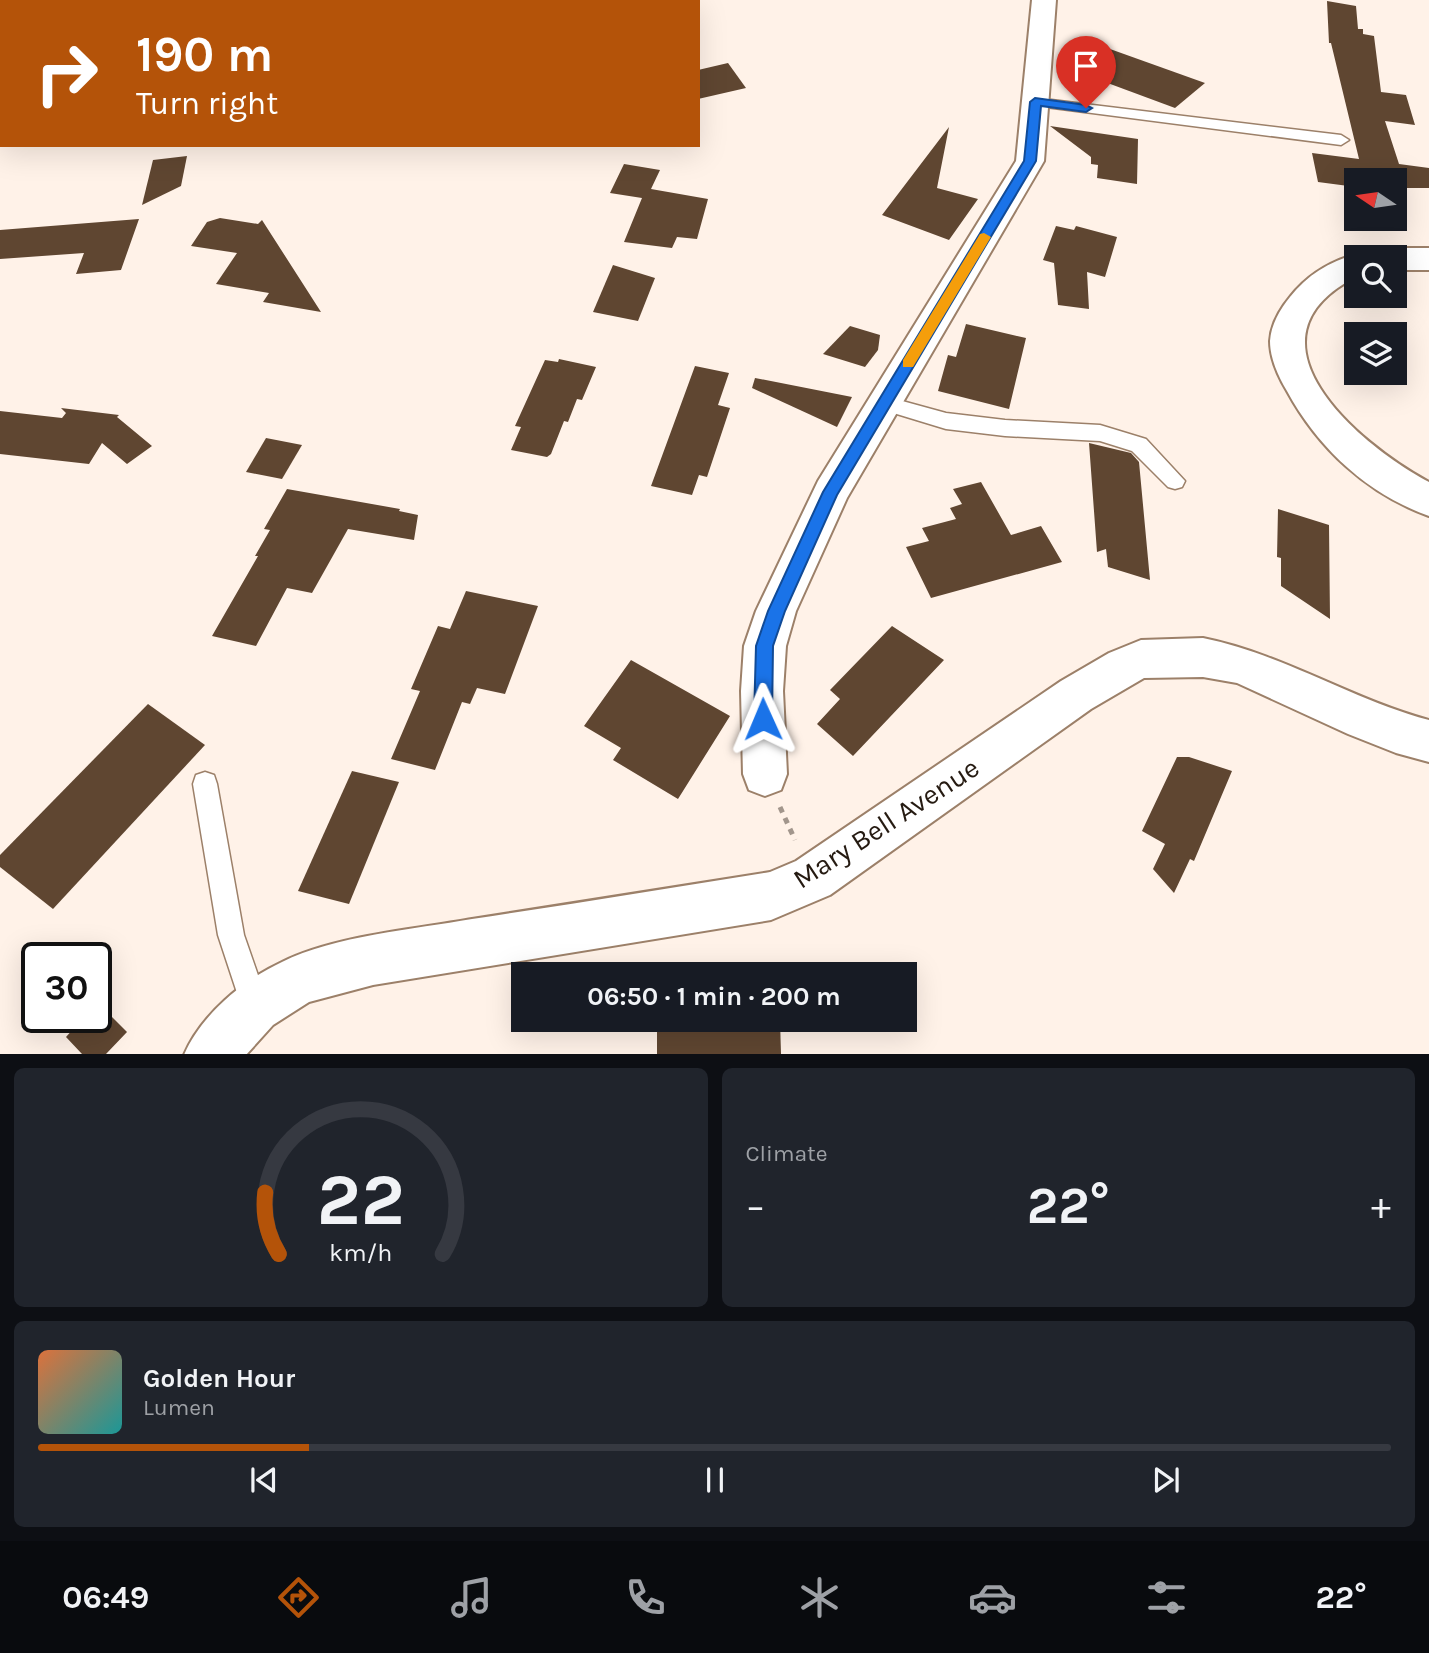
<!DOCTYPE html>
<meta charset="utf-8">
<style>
body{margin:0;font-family:Karla,sans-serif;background:#20242c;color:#f1f3f6;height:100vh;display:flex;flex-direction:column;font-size:26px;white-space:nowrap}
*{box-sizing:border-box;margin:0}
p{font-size:23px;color:#9ea1a6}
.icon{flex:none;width:38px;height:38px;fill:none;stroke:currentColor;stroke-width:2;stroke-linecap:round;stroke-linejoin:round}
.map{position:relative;height:1054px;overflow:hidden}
.panel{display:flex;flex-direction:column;gap:14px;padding:14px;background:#0d0f14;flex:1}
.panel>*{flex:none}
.banner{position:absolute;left:0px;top:0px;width:700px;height:147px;box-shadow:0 7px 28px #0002;background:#b45309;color:#fff;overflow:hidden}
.needle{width:46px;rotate:283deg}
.buttons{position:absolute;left:1344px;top:168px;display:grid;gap:14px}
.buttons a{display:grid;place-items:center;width:63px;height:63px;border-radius:0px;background:#171b24;box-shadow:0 7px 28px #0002;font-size:35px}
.speed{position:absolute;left:21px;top:942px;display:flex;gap:14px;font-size:35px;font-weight:700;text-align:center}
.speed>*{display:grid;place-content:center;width:91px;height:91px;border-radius:50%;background:#171b24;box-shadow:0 7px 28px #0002;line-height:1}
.speed .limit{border:4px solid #111;border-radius:10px;background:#fff;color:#111}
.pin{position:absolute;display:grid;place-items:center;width:60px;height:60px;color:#fff;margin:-72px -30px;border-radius:50% 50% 50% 0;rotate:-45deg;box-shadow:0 0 7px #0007}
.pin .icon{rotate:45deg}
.me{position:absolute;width:77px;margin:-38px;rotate:359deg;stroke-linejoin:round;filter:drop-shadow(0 0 5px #0008)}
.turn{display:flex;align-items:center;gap:24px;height:147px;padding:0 21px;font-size:32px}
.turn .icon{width:91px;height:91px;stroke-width:2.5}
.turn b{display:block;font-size:49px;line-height:60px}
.big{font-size:52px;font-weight:700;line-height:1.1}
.panel .widget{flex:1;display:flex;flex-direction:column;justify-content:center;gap:10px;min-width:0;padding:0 24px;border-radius:10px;background:#20242c}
.panel .dial{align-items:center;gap:0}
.dial svg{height:182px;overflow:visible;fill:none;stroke:#363941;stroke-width:7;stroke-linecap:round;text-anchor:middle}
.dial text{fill:#f1f3f6;stroke:none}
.song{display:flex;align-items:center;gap:21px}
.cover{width:84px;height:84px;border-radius:10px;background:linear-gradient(135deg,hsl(20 70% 55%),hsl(180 70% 35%))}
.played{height:7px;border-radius:4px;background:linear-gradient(90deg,#b45309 20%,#363941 20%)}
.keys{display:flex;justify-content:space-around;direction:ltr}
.heat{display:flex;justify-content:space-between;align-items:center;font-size:38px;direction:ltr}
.panel .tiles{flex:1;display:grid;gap:14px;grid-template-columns:1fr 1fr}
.widget:last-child{grid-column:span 2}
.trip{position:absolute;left:511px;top:962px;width:406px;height:70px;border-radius:0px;background:#171b24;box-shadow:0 7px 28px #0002;font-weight:700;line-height:70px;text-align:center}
.dock{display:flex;height:112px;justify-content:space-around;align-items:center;background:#090b0e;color:#9ea1a6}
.dock .icon{width:49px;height:49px}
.dock .on{color:#b45309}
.dock b{font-size:32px;color:#f1f3f6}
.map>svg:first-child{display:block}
.building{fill:#5f4631}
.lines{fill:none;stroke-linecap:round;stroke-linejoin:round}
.service-casing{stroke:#9c8069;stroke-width:3}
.minor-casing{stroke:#9c8069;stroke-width:4}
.path{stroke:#a2968c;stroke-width:5;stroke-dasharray:6 6;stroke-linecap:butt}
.service{fill:#fff;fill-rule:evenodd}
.minor{fill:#fff;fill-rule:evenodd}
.route{fill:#1a73e8;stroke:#114b97;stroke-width:2}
.slow{fill:#f59e0b}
.labels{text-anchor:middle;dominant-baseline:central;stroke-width:7;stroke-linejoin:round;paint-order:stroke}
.near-street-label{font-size:28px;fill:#251a11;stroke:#fff}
</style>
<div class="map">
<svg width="1429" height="1055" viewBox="0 0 1429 1055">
<rect width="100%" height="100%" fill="#fff2e8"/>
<g class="building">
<path d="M1327,1L1356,6L1358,29H1363V34L1374,36L1381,92L1406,95L1415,125L1385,121L1399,164L1429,168V188H1395V180H1356V187L1318,182L1312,153L1359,159L1331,43H1329Z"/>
<path d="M1110,49L1205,83L1175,108L1086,75Z"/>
<path d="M728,63L746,88L698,99V70Z"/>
<path d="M1050,126L1138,139L1137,184L1097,178L1098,165L1091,164V157Z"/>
<path d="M949,127L937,188L978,199L949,240L882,215Z"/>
<path d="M187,156L181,186L142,205L153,160Z"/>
<path d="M624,164L660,170L651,189L708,199L697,239L677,237L672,248L624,242L642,198L610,193Z"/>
<path d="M220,218L258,224L262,220L321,312L263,302L269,293L216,284L237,253L191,246L207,222Z"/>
<path d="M139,219L121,270L76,274L84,253L0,259V230Z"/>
<path d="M1056,226L1074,230L1076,226L1117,237L1105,277L1087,272L1089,309L1058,305L1054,263L1043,260Z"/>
<path d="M613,265L655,278L638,321L593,312Z"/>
<path d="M966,324L1026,338L1009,409L938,391L948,355L956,357Z"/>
<path d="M850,326L880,335L878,350L865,367L823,354Z"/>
<path d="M559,359L596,367L582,400L577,399L568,422L564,421L551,454L547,457L511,450L521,427L515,426L545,360L558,362Z"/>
<path d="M695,366L729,373L718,405L730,408L707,477L699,475L692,495L651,486Z"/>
<path d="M755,378L852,397L837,427L752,388Z"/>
<path d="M61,408L119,415L117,417L152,446L127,464L102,443L89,464L0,454V411L62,418L66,413Z"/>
<path d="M266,438L302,445L282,479L246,472Z"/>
<path d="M1089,443L1131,453L1139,462L1150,580L1108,567L1106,549L1097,552Z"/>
<path d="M981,482L1011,535L1041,526L1062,562L931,598L906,547L929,541L922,528L956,519L950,508L962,504L953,489Z"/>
<path d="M287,489L400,509L399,511L418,515L414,540L348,529L312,593L287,588L256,646L212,636L258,556H255L270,530L264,529Z"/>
<path d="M1278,509L1329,525L1330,619L1281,586V558L1277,557Z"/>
<path d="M466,591L538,606L505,694L477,688L470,704L462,702L435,770L391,759L420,691L411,689L438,626L450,629Z"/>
<path d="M892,626L944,660L853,756L817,724L840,699L830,690Z"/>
<path d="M631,660L730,716L678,799L613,760L621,748L584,726Z"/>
<path d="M148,704L205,745L53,909L0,867V855Z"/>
<path d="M1177,757H1189L1232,771L1194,861L1190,859L1174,893L1153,869L1165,844L1142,831Z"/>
<path d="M352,771L399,782L349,904L298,891Z"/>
<path d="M97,1002L127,1032L106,1054H82L66,1037L84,1017H96Z"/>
<path d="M663,1020H780L781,1054H657V1030Z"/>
</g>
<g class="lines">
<defs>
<g id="service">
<rect x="438" y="0" width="14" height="2"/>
<rect x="478" y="0" width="14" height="2"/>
<path d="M1035,98L1341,135L1349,140L1341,145L1030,105L1028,102Z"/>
<path d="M884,396L946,413L1005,420L1100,425L1146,439L1185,481L1182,487L1175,489L1168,487L1132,451L1100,441L1005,436L946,429L877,408L874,403L877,398Z"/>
<path d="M205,772L214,775L217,784L244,935L269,1007L265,1017L255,1021L245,1017L218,935L193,784L196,775Z"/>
</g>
<g id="minor">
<path d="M1032,0H1056L1044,161L847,498L796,611L786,646L783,691L787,774L781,790L765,796L749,790L743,774L741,691L744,646L756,611L818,481L1016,161Z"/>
<path d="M1395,248H1429V270H1395V257H1380L1384,251Z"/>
<path d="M1356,254L1367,257H1356V277C1235,339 1358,444 1429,482V516C1367,494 1318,448 1287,391C1278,376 1270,358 1270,341C1271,325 1280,309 1290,297C1307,275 1329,262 1356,254Z"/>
<path d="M1203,638C1283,654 1351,699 1429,720V762L1396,753L1348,734L1237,683L1203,677L1144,678L1091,709L830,895L771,920L373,985L309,1002L273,1025L246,1055H184C201,1015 243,980 282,962C334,936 415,929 472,919C572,904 671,888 770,872L796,861L1061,681L1109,653L1141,640Z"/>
</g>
</defs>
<use href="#service" class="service-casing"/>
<use href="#minor" class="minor-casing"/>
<path class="path" d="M780,807L795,840"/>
<use href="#service" class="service"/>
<use href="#minor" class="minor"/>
</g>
<path class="route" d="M1035,98L1086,105L1092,108L1086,112L1041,106L1036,161L837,495L785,611L773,646L772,719L769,725L763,727L756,725L754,719L756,646L768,611L823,492L1024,161L1030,102Z"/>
<path class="slow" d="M984,233L991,237L913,367H903V360L980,234Z"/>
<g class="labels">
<g class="near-street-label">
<text transform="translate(886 823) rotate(-33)">Mary Bell Avenue</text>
</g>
</g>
</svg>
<div class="buttons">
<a><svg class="needle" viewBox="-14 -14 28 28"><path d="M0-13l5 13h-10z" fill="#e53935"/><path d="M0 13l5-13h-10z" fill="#9ea1a6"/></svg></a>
<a><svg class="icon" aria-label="search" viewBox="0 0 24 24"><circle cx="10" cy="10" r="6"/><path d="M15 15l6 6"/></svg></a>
<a><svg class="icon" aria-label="layers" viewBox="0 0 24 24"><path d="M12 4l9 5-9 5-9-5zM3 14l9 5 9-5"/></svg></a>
</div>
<div class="speed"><div class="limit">30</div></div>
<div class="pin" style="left:1086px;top:108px;background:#d93025"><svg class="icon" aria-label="arrive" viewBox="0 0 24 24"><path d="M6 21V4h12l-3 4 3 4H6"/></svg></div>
<svg class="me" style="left:763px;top:719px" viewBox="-20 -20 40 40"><path d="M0-17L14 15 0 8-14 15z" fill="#1a73e8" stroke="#fff" stroke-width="4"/></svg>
<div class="trip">06:50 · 1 min · 200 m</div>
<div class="banner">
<div class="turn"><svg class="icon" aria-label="right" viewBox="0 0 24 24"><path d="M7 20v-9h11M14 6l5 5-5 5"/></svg><div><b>190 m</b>Turn right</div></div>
</div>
</div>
<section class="panel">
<div class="tiles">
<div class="widget dial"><svg viewBox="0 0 100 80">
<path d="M14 69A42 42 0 1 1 86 69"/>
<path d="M14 69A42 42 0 0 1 8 42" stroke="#b45309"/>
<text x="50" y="56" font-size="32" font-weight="700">22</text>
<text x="50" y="72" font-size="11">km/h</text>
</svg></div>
<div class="widget"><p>Climate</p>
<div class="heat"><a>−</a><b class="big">22°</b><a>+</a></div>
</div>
<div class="widget">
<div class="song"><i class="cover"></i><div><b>Golden Hour</b><p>Lumen</p></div></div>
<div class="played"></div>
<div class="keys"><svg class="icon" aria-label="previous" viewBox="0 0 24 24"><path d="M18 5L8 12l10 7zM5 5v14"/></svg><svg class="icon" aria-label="pause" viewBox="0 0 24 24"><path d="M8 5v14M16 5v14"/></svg><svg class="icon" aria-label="next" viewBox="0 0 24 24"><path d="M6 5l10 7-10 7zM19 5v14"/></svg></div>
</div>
</div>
</section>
<nav class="dock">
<b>06:49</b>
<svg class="icon on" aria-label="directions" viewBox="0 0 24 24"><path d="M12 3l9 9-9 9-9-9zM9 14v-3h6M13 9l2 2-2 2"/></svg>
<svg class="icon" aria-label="music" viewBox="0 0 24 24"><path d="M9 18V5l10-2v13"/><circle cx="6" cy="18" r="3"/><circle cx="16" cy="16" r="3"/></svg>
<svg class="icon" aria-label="phone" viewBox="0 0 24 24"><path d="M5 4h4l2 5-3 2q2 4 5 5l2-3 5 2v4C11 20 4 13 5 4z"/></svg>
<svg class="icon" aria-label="climate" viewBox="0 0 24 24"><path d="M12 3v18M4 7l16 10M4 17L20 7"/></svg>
<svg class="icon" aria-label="car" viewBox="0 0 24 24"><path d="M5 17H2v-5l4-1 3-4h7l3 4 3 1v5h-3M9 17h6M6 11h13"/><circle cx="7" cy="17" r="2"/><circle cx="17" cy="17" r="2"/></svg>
<svg class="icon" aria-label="filters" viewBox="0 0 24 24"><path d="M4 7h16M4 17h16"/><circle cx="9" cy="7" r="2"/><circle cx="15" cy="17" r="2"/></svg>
<b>22°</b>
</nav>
